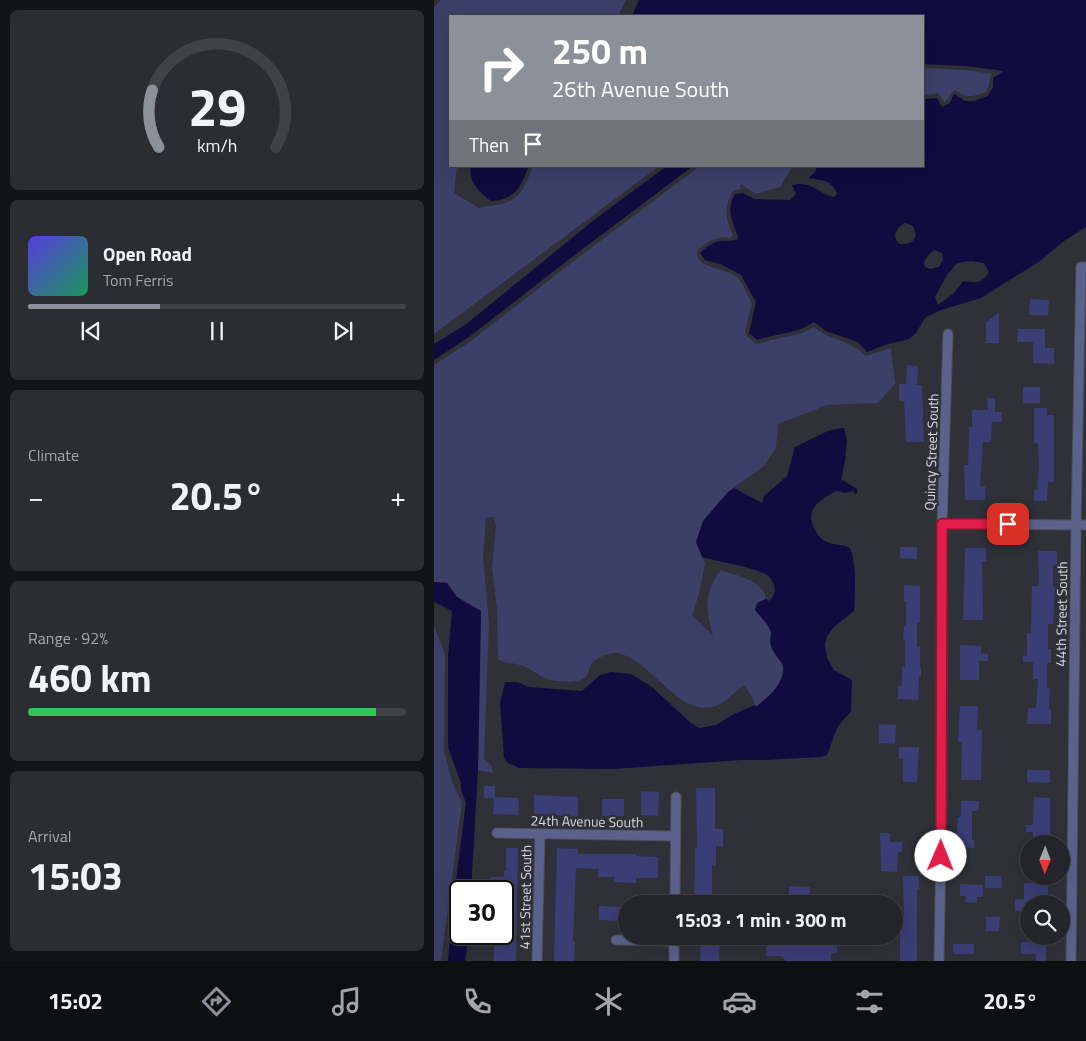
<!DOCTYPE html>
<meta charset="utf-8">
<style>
body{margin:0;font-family:"Titillium Web",sans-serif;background:#2b2d33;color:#f1f3f6;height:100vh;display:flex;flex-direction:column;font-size:19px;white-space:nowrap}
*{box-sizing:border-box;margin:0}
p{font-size:16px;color:#a3a5a9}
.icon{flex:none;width:28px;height:28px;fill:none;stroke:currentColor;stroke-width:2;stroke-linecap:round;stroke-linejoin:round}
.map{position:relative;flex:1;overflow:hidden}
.drawer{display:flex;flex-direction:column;gap:10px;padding:10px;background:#131418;width:434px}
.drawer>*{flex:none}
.guide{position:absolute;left:15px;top:15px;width:475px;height:152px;border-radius:0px;box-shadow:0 5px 20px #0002,0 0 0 1px #404247;background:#8c9099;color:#fff;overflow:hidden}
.needle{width:32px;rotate:181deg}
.controls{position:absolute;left:586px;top:835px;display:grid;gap:10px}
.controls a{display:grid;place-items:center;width:50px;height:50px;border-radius:50%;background:#23252b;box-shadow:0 5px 20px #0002,0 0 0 1px #404247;font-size:25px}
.speed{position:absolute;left:15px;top:880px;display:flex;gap:10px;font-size:25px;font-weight:700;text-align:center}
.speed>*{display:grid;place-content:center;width:65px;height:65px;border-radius:50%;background:#23252b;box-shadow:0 5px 20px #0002,0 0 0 1px #404247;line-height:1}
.speed .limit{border:2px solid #111;border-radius:8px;background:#fff;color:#111}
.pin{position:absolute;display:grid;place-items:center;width:42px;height:42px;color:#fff;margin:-21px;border-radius:10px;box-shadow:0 2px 8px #0006}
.me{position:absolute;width:55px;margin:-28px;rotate:1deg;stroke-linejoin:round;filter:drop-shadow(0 0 4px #0008)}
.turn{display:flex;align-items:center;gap:18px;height:105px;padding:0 20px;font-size:22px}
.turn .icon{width:65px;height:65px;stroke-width:2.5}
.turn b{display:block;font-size:35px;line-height:42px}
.then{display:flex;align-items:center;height:48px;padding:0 20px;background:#0003;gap:10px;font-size:19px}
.big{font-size:38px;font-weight:700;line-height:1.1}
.drawer .widget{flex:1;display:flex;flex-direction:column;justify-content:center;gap:8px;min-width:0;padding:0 18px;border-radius:8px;background:#2b2d33}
.drawer .dial{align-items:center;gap:0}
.dial svg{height:130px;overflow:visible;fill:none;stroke:#404247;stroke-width:7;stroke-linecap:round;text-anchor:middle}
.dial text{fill:#f1f3f6;stroke:none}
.song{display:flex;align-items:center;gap:15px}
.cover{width:60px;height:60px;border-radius:8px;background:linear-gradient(135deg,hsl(250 70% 55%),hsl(150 70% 35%))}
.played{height:5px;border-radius:2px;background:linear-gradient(90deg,#8c9099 35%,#404247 35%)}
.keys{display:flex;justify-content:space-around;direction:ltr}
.heat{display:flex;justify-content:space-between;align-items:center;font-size:28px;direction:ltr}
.charge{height:8px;border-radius:4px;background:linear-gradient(90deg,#34c759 92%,#404247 0)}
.trip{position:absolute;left:184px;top:895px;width:285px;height:50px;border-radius:25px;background:#23252b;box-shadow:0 5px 20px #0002,0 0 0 1px #404247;font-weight:700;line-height:50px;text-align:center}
.tabs{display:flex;height:80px;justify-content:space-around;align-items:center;background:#0e0f11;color:#a3a5a9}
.tabs .icon{width:35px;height:35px}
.tabs .selected{color:#8c9099}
.tabs b{font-size:22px;color:#f1f3f6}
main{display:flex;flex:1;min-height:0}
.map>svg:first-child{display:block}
.green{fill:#3c3f68}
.water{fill:#110b3f;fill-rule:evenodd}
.building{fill:#3b3d75}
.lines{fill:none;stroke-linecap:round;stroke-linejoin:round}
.minor-casing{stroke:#4d4f57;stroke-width:11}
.minor{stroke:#5c618c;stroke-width:9}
.route-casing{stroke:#92132f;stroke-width:12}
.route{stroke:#e11d48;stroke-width:9}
.labels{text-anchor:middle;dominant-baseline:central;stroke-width:5;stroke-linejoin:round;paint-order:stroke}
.street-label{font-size:14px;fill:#d7d8de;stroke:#2f3139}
</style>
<main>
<section class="drawer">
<div class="widget dial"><svg viewBox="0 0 100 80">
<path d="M14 69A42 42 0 1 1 86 69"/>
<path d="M14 69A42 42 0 0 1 10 34" stroke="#8c9099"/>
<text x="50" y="56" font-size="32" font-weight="700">29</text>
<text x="50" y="72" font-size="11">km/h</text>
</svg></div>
<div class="widget">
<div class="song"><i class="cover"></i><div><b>Open Road</b><p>Tom Ferris</p></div></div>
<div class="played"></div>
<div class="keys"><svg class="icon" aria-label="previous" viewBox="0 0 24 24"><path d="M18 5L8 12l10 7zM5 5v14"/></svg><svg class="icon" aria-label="pause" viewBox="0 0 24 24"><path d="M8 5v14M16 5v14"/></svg><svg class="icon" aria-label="next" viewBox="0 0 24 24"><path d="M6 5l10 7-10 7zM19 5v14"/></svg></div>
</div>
<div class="widget"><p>Climate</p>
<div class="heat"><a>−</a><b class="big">20.5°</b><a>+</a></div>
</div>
<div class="widget"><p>Range · 92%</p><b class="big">460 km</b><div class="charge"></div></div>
<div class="widget"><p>Arrival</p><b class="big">15:03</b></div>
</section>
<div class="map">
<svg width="653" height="961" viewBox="0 0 653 961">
<rect width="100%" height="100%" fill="#2f3139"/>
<g class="green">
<path d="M7,0H192L184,16H16V166H23L20,193L45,208C53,205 60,206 68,204C88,199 92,183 99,166H225L0,334V7Z"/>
<path d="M489,68L531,70L558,74L556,77L555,85L552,92L539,96H532L520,90L513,100L510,102L504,93L489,95Z"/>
<path d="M266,166H363L356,170L346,187L322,194L307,184L306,189L299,191C290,207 291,219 299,235L296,238C282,236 273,241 263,251C261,270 294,267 305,279C310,285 314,296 318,303L311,331L313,336L322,344C329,344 335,340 341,339C355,336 368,335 380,327C398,341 415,340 432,356L457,348L461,384L444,403L393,405L344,424L342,447L330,466L295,491L269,521L262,542L271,564L265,594L258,615L279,636C272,612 269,592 287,570C302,576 330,580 332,599L323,603L322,610C326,617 335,624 337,632C338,639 337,645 339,651C341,656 346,659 348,664C355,681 333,698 321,707L318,697L310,685C302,691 291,702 282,706C246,719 217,660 184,653C178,652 164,657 159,662C154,667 156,677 147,680C137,683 122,682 113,679C103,675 95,667 86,665C76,662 73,665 64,659L63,609L58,568L62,526L59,517H52L49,557L55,623L50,759L58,766L59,773L44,770L47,611L23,597L13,583L0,582V365L37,341L140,261Z"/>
<path d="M0,626L11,654L10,751L18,782L28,803L7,961H0Z"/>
</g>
<g class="water">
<path d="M205,0H652V227L630,241L606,261L547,298L507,310L491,318L482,333L475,339L454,344L433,352L424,342L392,331L380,322C364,333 342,334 323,340L315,333L322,302L307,275L286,264L271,260L266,253C272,248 279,241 287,241C294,240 297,242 304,239C301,221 290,214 301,194L309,193L321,199L356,200L362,194L358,185C377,180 385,194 400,197L403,194C399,180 386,180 374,178L381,172L383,166H489V99L503,98L508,107L516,103L520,94L531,101H540L554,96L559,87V78L570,71L531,66L489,64V16H198ZM471,223L479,226C485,238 479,245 466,244L462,240L461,234L465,227ZM500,250L508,253L509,260L505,267L496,269L491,267L490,262L494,255ZM537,261L550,263L555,272C547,284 543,283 529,281L520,293L504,305L501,297L513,275L523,263Z"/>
<path d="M37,166H95C86,188 82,199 57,201C45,192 34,182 37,166Z"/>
<path d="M233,166H259L138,257L35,337L0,360V344L31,325L165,216Z"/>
<path d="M410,428L413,439L411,462L407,479L423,489V493L422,494L419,491L411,493L402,491C388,499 372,507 379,526C382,532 384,537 391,541C399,546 408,543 416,548C423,566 421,591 420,611L400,627L393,636L391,645L393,658L400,670L418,680L417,712L410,719L403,728L393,755L386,757L331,760H307L179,769L85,768L74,763L70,758L66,703L71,682H83L95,687L148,691L166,675L177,672L197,674L218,687L257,723L265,728L282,725L300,714L321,705L322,707C335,696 351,684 349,665L338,649L336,642L337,632L333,624L321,610L323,603L332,599L335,601C345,593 341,578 329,573C314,566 285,562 268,557L262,542L269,521L295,491L300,488L328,503L330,496L353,476L361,447L396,430Z"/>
<path d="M0,582L13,583L23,597L47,611L44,770L37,891H26V934H35L31,961H14L18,912L32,803L27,790V783L14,747V656L18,611L0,602Z"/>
</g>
<g class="building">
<path d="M596,299L615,300L614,315H595Z"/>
<path d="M565,313V343H552V322Z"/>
<path d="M584,329H611V348H620V364L599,363V342H583Z"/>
<path d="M473,365L484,366L483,385H488L490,442H472L470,401H465V384H472Z"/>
<rect x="589" y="387" width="17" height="16"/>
<path d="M553,398H561V412H568V422H558L557,442H549L546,486H551V500H531L530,465H534L535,427H538V410H554Z"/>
<path d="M600,408H613V415H620V482H614L613,501H600V490H603L605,467L604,444L600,443Z"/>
<path d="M466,547H483V559L466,558Z"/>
<path d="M531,548H552V561H548L549,620H529Z"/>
<path d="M604,551H623V565H619V587H621L619,624H614V649H617V663H613V688H616L615,709H617V724H593L594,708H602L604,679H599V662H589V655L593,656V633H597L598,586H605Z"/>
<path d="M470,585L486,586V622H483V646H486V667H487V677H485L484,700L464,699V686H468V667H471V640H469L470,626H472V601H470Z"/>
<path d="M526,645L547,646V653L554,654V661H545V680H526Z"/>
<path d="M526,706H544L543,730H548L547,780H527L528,742H524Z"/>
<path d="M445,724L462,725L461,744L445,743Z"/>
<path d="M465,747H485L483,782H469V759H465Z"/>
<path d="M593,770H616V783L593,782Z"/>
<path d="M50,786H61V797L85,798L84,815L59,814L60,798H50Z"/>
<path d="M262,788H281V829H289V846H282V866L278,865V900H272V904H260L261,848H263Z"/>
<path d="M207,791L225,792L224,816L207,815Z"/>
<path d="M100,795L144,797V816L100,814Z"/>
<path d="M600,797L616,798V844H598L599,832H592V825H599Z"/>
<rect x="168" y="799" width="22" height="17"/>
<path d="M527,801H545L544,811H538V840H540V848H522L524,817H527Z"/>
<path d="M446,833H456V842H468V852H464L463,872L447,871Z"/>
<path d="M72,848H84L82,961H60V945H67V934H69V890L56,889V877H70V871H72Z"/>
<path d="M123,848L144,849V854H202V856L224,857V878H202V883L180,882V877H164V869L142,868L139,942H141L140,961H120Z"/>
<path d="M469,876H485V889H483V961H466V916H470Z"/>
<path d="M551,876H567L568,888H551Z"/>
<path d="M602,878H614V894H610V904H595V911H581V899H590V883H602Z"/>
<path d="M526,884L549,885V897H543V903L531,902L532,896H526Z"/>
<path d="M355,886L376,887V896H404V904H355Z"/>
<path d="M165,906L192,907V921L165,920Z"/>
<path d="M552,917H566L565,931H552Z"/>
<path d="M332,936H404L403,952L397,954V961H352L348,956H332Z"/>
<path d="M267,939H286L285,961H266Z"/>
<path d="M587,942H612V961H602V954H587Z"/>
<rect x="519" y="944" width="21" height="10"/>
</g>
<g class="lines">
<defs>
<g id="minor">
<path d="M508,524L653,525"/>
<path d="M63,833L241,836"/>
<path d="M241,904L242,797"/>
<path d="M182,940L240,941"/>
<path d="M103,961L106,834"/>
<path d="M240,961V936"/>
<path d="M505,961L508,787V524L514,334"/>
<path d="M637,961L642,525L647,267H653"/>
</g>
</defs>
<use href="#minor" class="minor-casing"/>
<use href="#minor" class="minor"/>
</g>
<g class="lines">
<defs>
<path id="route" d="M507,856L508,524H574"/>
</defs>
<use href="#route" class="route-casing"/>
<use href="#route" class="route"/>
</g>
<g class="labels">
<g class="street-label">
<text transform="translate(497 452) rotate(-88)">Quincy Street South</text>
<text transform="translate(627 614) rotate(-89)">44th Street South</text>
<text transform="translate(153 821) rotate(1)">24th Avenue South</text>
<text transform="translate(91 897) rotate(-89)">41st Street South</text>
</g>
</g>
</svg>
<div class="controls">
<a><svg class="needle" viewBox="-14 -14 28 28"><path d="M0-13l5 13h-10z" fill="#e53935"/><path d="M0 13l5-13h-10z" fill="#a3a5a9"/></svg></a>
<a><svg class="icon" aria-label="search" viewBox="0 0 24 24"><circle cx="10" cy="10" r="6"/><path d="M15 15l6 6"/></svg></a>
</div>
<div class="speed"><div class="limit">30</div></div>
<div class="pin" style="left:574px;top:524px;background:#d93025"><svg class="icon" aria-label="arrive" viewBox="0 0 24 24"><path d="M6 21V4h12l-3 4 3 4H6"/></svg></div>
<svg class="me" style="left:507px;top:856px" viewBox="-20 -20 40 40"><circle r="19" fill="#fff"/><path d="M0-13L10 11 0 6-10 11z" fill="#e11d48"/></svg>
<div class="trip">15:03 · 1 min · 300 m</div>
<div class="guide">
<div class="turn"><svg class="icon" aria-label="right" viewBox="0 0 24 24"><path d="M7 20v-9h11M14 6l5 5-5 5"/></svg><div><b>250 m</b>26th Avenue South</div></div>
<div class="then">Then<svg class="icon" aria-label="arrive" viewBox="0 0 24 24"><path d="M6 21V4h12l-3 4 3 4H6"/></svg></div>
</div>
</div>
</main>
<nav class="tabs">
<b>15:02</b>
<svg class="icon selected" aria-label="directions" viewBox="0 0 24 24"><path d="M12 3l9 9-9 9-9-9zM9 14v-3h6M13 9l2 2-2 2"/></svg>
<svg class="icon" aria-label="music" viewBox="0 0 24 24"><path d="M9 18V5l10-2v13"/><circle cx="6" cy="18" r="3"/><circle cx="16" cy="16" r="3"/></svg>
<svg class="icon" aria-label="phone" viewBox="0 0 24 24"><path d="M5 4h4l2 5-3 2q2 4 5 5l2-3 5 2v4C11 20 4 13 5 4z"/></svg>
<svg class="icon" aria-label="climate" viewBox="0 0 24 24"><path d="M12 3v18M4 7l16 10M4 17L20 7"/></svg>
<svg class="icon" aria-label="car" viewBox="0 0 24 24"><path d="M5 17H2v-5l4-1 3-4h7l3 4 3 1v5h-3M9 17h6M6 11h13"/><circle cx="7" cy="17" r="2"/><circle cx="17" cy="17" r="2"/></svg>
<svg class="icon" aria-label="filters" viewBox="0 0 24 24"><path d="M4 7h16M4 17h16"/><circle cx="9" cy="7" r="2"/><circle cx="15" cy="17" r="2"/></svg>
<b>20.5°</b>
</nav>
